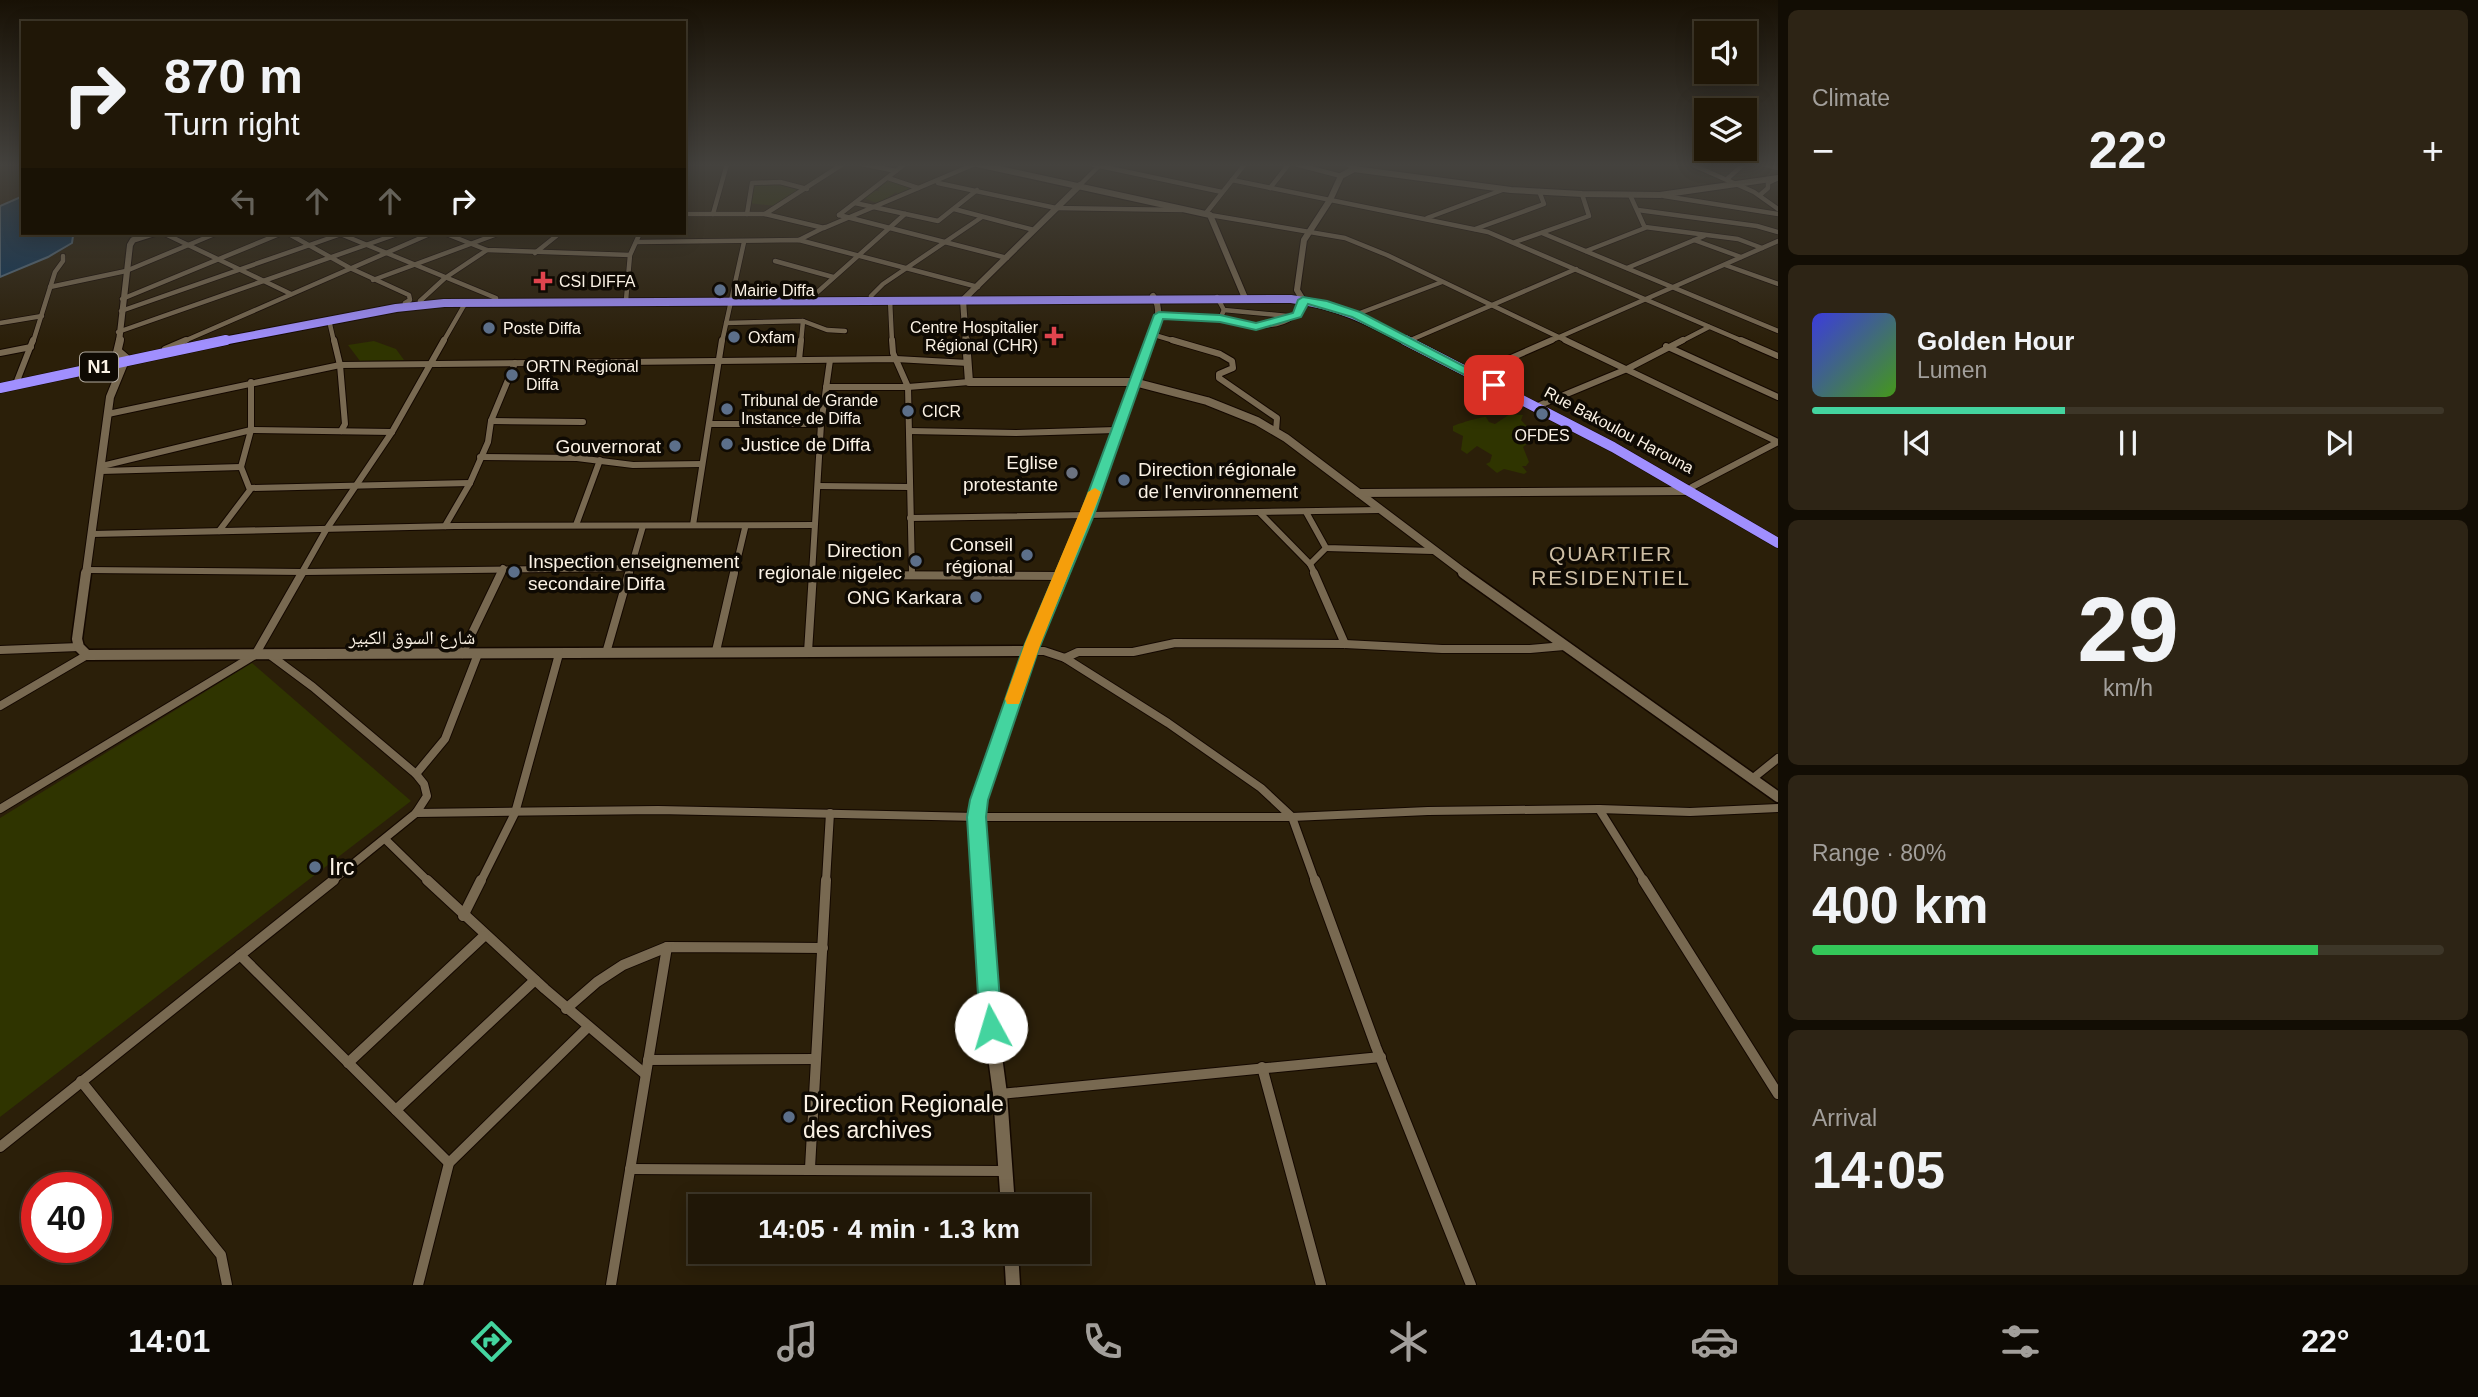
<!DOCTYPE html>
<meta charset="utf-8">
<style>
body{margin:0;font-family:Helvetica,"Noto Naskh Arabic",sans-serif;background:#2d2415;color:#f1f3f6;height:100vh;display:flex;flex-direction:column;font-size:26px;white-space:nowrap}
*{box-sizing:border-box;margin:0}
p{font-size:23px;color:#a29f9b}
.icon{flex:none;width:38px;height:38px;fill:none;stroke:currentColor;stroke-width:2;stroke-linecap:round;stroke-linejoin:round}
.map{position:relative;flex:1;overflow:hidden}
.side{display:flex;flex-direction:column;gap:10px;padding:10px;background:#120d04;width:700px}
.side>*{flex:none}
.hud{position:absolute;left:21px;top:21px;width:665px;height:214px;border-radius:0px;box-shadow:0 4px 18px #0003,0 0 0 2px #3d3628;background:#201707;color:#f1f3f6;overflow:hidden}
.fabs{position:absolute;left:1694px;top:21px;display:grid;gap:14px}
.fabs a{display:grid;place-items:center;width:63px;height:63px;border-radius:0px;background:#201707;box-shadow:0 4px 18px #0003,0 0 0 2px #3d3628;font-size:35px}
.speed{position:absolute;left:21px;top:1172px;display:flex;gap:14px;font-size:35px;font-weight:700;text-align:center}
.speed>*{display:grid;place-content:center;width:91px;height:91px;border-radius:50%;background:#201707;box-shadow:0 4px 18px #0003,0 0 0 2px #3d3628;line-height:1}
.speed .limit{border:10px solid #d22;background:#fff;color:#111}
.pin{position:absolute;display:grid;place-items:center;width:60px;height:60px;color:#fff;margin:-30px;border-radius:14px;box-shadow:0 4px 10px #0006}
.me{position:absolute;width:77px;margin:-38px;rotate:354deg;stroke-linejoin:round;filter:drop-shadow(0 0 5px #0008)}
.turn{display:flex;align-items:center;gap:24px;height:147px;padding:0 28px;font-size:32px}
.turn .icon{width:91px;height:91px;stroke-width:2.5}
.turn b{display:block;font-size:49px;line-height:60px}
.lanes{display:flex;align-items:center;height:66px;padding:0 28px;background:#0003;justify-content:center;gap:35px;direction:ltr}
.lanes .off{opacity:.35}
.big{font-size:52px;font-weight:700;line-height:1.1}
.side .widget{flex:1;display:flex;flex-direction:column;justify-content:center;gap:10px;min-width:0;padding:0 24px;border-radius:10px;background:#2d2415}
.side .dial{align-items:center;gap:0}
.dial b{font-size:91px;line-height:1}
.song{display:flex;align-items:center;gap:21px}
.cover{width:84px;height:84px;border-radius:10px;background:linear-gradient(135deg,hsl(240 70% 55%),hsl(100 70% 35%))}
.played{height:7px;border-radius:4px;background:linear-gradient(90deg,#44d49f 40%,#3d3628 40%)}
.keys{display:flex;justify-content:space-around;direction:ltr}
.heat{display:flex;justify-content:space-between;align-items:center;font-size:38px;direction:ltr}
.charge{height:10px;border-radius:5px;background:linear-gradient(90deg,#34c759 80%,#3d3628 0)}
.trip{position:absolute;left:688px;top:1194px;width:402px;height:70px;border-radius:0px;background:#201707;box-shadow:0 4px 18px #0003,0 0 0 2px #3d3628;font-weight:700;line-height:70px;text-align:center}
.dock{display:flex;height:112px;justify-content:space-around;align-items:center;background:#0d0903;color:#a29f9b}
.dock .icon{width:49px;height:49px}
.dock .on{color:#44d49f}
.dock b{font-size:32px;color:#f1f3f6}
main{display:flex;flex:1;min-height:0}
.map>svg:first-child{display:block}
.green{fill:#2f3400}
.water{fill:#0e3558;stroke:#556e82;stroke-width:2}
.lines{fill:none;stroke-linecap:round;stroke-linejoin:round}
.street-far3-casing{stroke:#140800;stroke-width:6}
.street-far2-casing{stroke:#140800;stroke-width:8}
.street-far1-casing{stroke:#140800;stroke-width:10}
.street-casing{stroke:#140800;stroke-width:12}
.secondary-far3-casing{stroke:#140800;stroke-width:8}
.secondary-far2-casing{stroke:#140800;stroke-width:10}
.secondary-far1-casing{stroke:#140800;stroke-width:13}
.secondary-casing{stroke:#140800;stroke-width:17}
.highway-far1-casing{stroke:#140800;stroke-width:10}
.highway-casing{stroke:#140800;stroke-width:11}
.street-far3{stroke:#786951;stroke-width:4.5}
.street-far2{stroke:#786951;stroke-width:6}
.street-far1{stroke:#786951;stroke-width:8}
.street{stroke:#786951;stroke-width:10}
.secondary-far3{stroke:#786951;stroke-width:6}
.secondary-far2{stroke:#786951;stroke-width:8}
.secondary-far1{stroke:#786951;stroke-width:10}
.secondary{stroke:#786951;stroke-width:14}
.highway-far1{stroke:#a08ffe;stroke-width:8}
.highway{stroke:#a08ffe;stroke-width:10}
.route{fill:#44d49f;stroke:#2c8a67;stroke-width:2}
.slow{fill:#f59e0b}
.health-dot{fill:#e0444e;stroke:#0f0a03;stroke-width:2.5}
.service-dot{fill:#5c6f8a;stroke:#0f0a03;stroke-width:2.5}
.worship-dot{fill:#6b7280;stroke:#0f0a03;stroke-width:2.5}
.labels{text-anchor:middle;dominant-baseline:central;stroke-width:7;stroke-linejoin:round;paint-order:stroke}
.far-poi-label{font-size:16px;fill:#fbf2e5;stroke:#0f0a03;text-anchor:start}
.far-street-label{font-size:16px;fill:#fbf2e5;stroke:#0f0a03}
.shield{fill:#0f0a03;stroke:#b4aca1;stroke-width:2}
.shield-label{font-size:18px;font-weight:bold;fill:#fbf2e5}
.poi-label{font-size:19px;fill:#fbf2e5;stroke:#0f0a03;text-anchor:end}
.street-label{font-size:19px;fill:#fbf2e5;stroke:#0f0a03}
.neighbourhood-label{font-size:21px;letter-spacing:2px;fill:#cfbfa5;stroke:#0f0a03}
.near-poi-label{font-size:23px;fill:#fbf2e5;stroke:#0f0a03;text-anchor:start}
</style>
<main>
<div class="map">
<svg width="1778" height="1285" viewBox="0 0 1778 1285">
<rect width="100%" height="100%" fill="#2b1f09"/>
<g class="green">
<path d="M888,180L908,186L910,189L898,195L896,192L879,204L864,198L875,191H879L878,189Z"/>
<path d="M753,183H781L806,189L778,206L747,203Z"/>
<path d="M374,341L396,349L404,360L360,361L348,345Z"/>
<path d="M1510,414L1523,415L1521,420L1533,433L1530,438H1516L1527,444L1523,447L1529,462L1526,466H1522L1527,472L1524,474L1504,469L1497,473L1486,464L1490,462L1492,455L1477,446L1467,454L1461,450L1463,436L1453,431V426C1457,424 1483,416 1486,417L1489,422L1495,424Z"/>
<path d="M252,663L411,801L0,1117V818Z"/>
</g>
<path class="water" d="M23,196V233H78L73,236L72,243L48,257L0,277V206Z"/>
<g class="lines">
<defs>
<g id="street-far3">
<path d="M862,164L896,171"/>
<path d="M1090,164L1222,192"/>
<path d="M1295,164L1341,176"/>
<path d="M1347,164L1354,169"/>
<path d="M1762,164L1778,168"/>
<path d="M1693,165L1754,192L1778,209"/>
<path d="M888,178L918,188"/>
<path d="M1727,179L1744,164"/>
<path d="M1232,180L1488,232L1745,342"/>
<path d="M938,183L1056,208L1182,210"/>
<path d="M1080,185L1100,165"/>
<path d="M1270,188L1289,164"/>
<path d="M1760,195L1768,188V183L1776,179"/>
<path d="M1664,196L1778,214"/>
<path d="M855,203L938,221L977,190"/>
<path d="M954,209L1034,230"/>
<path d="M1638,210L1757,226L1778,232"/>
<path d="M1206,213L1245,164"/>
<path d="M684,214H765L824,228L975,164"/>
<path d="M713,214L727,164"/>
<path d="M747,214L752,183L780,182L807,189"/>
<path d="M765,214L843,164"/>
<path d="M839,215L1007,258"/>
<path d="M839,215L905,164"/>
<path d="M1210,215L1345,238L1387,255L1569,342"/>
<path d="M1427,218L1505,189"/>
<path d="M1645,227L1738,239L1762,248"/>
<path d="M1475,229L1544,204L1539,191"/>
<path d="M163,233L291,294"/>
<path d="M287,233L350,268L409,295L410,300L405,303"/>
<path d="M338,233L496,298"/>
<path d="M444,233L487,250L630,255"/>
<path d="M1542,233L1778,331"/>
<path d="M799,240L825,227"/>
<path d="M1694,240L1741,257"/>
<path d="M637,242L799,240L978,287"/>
<path d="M1515,242L1589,216L1582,194"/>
<path d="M1586,251L1645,228L1630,195"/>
<path d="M535,253L560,233"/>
<path d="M775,261L833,277"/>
<path d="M1725,265L1778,284"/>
<path d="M1627,268L1704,236"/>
<path d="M373,280L500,233"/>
<path d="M50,287L126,271L217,233"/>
<path d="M871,296L883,284L982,217"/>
<path d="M812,297L905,214"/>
<path d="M1217,297L1224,310L1288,316"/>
<path d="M122,299L282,233"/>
<path d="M626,300L630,255L640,233"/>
<path d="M890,300L892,342"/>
<path d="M420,301L445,278L487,250"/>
<path d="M1224,310L1220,319C1245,326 1294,335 1303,300"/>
<path d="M121,311L344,233"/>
<path d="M1360,313L1442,282"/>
<path d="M1159,315L1220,319"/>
<path d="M329,320L334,342"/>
<path d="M803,321L827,330L845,331"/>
<path d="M0,323L42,316"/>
<path d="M726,323L803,321L801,342"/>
<path d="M118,332L400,233"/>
<path d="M1151,334L1178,342"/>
<path d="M1413,339L1576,269"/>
<path d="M33,342L55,272L63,261V256"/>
<path d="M182,342L432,233"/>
<path d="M443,342L466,302"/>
<path d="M722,342L744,242"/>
<path d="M1548,342L1778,241"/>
<path d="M1680,342L1709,327"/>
</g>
<g id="street-far2">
<path d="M334,340L340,365L345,424L341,431"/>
<path d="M892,340L893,353L908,387L912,574"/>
<path d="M1172,340L1220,354L1232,361L1233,368L1219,374V378L1277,418L1276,431"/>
<path d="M1565,340L1778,442"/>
<path d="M1741,340L1778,356"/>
<path d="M1666,346L1778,397"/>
<path d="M165,349L186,340"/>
<path d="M0,353L31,347"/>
<path d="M799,360L801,340"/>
<path d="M1477,373L1552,340"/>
<path d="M17,381L33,340"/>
<path d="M826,387H908L969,382"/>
<path d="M1540,405L1627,369L1683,340"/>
<path d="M108,414L340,365L896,359L968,363"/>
<path d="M491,421L583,422"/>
<path d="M711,424H821"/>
<path d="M909,431L1016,433L1116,430"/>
<path d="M480,457L577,458L633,465L702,464"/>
<path d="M102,466L251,430L392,432"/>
<path d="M101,471L241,467"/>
<path d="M818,486L909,487"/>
<path d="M1692,487L1778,442"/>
<path d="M250,488L470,483"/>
<path d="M1306,512L1326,548L1433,551"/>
<path d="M1260,513L1310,564L1326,548"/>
<path d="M910,518L1380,510"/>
<path d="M576,525L600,460"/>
<path d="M693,525L722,340"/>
<path d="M445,526L470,483L488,442L491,421L515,363"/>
<path d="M219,531L250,490L241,467L251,430V382"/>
<path d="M92,534L454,526L814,525"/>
<path d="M1310,564L1315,574"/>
<path d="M87,570L304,572L632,568"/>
<path d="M301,574L326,530L392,432L444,340"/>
<path d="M500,574L503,568"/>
<path d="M629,574L643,526"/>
<path d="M734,574L745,528"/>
<path d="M812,574L821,424L830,360"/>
</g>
<g id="street-far1">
<path d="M1314,573L1345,644"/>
<path d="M813,575L1063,576"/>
<path d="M0,650L79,647"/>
<path d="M716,651L734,573"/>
<path d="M1030,651H1044L1065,658L1168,723L1261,788L1292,817L1315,881"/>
<path d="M808,652L813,573"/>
<path d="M606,653L629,573"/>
<path d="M462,654L501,573"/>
<path d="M270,655L313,687L416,774L424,784L427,796L416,813L332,881"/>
<path d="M1065,658L1078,652H1133L1175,643L1345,644L1442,649H1530L1564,646"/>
<path d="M0,706L87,655"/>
<path d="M416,774L445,739L478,654"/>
<path d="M1752,779L1778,758"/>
<path d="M0,809L255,655L302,573"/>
<path d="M416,813L658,810L977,817H1292L1428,811L1599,809"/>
<path d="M385,839L428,881"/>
<path d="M481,881L515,813L559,654"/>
<path d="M826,881L830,813"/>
<path d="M1644,881L1599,809L1690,812L1778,808"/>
</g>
<g id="street">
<path d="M427,880L545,989L645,1074"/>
<path d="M1315,880L1376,1047L1471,1285"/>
<path d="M1643,880L1778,1094"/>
<path d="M463,916L481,880"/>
<path d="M240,955L449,1163"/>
<path d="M566,1009L597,982L623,965L667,947L823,948"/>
<path d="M648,1060L816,1059"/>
<path d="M348,1063L484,936"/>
<path d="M1262,1067L1321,1285"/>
<path d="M81,1081L221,1255L227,1285"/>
<path d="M1000,1094L1381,1057"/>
<path d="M396,1110L535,980"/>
<path d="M0,1147L334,880"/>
<path d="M810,1168L826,880"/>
<path d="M630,1169L1005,1171"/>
<path d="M418,1285L449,1163L587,1028"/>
<path d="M611,1285L667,947"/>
</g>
<g id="secondary-far3">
<path d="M977,164L1210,215L1245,298"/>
<path d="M1303,300L1297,290L1304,240L1330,200L1341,176L1354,169L1511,190L1582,194L1660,195L1778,178"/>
<path d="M119,342L130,245L133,240L155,233"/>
<path d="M966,342L963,300L1080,185"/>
<path d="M1149,342C1155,326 1164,311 1153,296"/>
</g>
<g id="secondary-far2">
<path d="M120,340L115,361L120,370"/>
<path d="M966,340L969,382H1134L1207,401L1257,421L1286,438L1466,574"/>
<path d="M1359,493L1689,491"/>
<path d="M86,574L110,397L126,358L119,352"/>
<path d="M1062,574L1087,515L1150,340"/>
</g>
<g id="secondary-far1">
<path d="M86,573L77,639L79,647L87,655L1030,651"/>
<path d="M1463,573L1778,797"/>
<path d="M981,881L977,817L979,800L1030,651L1063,573"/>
</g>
<g id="secondary">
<path d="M981,880L988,1004L1000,1094L1008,1206"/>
<path d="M1011,1251L1013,1285"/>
</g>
<path id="highway-far1" d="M218,342L396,308L444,303L1291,299C1338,305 1367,320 1408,342"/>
<g id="highway">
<path d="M1405,340L1613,447L1778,543"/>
<path d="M0,388L226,340"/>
</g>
</defs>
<use href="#street-far3" class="street-far3-casing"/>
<use href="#street-far2" class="street-far2-casing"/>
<use href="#street-far1" class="street-far1-casing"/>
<use href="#street" class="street-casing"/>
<use href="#secondary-far3" class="secondary-far3-casing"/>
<use href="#secondary-far2" class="secondary-far2-casing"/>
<use href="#secondary-far1" class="secondary-far1-casing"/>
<use href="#secondary" class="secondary-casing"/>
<use href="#highway-far1" class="highway-far1-casing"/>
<use href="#highway" class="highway-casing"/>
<use href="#street-far3" class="street-far3"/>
<use href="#street-far2" class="street-far2"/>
<use href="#street-far1" class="street-far1"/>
<use href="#street" class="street"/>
<use href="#secondary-far3" class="secondary-far3"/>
<use href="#secondary-far2" class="secondary-far2"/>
<use href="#secondary-far1" class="secondary-far1"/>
<use href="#secondary" class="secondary"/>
<use href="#highway-far1" class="highway-far1"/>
<use href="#highway" class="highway"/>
</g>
<linearGradient id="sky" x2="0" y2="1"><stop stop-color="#181105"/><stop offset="0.48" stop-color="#44423e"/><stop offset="1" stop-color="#44423e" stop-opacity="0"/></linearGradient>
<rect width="1778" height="344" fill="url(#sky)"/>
<path class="route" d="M1303,297L1327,301L1360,312L1500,385L1490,388L1352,317L1308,304L1301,317L1256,330L1220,322L1163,319L1094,515L1038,651L988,800L986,817L1002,1027L999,1034L991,1038L983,1034L980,1027L967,817L970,800L1022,651L1080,515L1154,315L1159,312L1220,315L1256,323L1293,313L1298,300Z"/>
<path class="slow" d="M1095,488L1101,492L1041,643L1021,699L1019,704H1007L1005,699L1025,643L1088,492Z"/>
<g class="health-dot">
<path d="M539.5 270.5h7v7h7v7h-7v7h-7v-7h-7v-7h7z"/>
<path d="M1050.5 325.5h7v7h7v7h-7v7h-7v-7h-7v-7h7z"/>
</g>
<g class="service-dot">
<circle cx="720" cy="290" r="7"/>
<circle cx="489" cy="328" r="7"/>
<circle cx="734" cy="337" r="7"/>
<circle cx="512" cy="375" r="7"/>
<circle cx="727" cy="409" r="7"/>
<circle cx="908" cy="411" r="7"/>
<circle cx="1542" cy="414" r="7"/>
<circle cx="727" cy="444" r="7"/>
<circle cx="675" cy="446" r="7"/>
<circle cx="1124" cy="480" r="7"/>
<circle cx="1027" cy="555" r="7"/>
<circle cx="916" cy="561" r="7"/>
<circle cx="514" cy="572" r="7"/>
<circle cx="976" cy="597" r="7"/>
<circle cx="315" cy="867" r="7"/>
<circle cx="789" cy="1117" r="7"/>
</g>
<circle class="worship-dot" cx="1072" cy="473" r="7"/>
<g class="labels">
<g class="far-poi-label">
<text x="559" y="281">CSI DIFFA</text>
<text x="734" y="290">Mairie Diffa</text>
<text x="1038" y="327" text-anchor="end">Centre Hospitalier<tspan x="1038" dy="18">Régional (CHR)</tspan></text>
<text x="503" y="328">Poste Diffa</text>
<text x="748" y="337">Oxfam</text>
<text x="526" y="366">ORTN Regional<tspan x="526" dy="18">Diffa</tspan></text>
<text x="741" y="400">Tribunal de Grande<tspan x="741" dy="18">Instance de Diffa</tspan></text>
<text x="922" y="411">CICR</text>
<text x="1542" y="435" text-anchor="middle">OFDES</text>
</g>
<g class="far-street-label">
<text transform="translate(1619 430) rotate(28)">Rue Bakoulou Harouna</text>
</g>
<rect class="shield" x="80" y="352.5" width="38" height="29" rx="5"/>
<g class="shield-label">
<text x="99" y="367">N1</text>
</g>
<g class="poi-label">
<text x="741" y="444" text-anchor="start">Justice de Diffa</text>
<text x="661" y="446">Gouvernorat</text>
<text x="1058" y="462">Eglise<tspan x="1058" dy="22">protestante</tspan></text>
<text x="1138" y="469" text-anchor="start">Direction régionale<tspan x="1138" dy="22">de l'environnement</tspan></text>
<text x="1013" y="544">Conseil<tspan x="1013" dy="22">régional</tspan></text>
<text x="902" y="550">Direction<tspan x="902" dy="22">regionale nigelec</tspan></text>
<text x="528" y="561" text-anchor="start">Inspection enseignement<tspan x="528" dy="22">secondaire Diffa</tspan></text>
<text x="962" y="597">ONG Karkara</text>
</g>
<g class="street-label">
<text x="412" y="637">شارع السوق الكبير</text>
</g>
<g class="neighbourhood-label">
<text x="1611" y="553">QUARTIER<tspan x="1611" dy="24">RESIDENTIEL</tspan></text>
</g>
<g class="near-poi-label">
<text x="329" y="867">Irc</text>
<text x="803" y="1104">Direction Regionale<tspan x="803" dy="26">des archives</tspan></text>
</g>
</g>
</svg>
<div class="fabs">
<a><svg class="icon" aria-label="sound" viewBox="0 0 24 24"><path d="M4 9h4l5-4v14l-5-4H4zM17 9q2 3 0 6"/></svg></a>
<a><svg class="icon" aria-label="layers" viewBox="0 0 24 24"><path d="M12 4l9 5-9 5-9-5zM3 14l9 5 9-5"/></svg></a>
</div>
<div class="speed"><div class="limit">40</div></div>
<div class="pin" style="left:1494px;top:385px;background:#d93025"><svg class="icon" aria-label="arrive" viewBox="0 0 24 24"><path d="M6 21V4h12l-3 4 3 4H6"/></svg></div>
<svg class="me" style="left:991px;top:1027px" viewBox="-20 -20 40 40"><circle r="19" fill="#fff"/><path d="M0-13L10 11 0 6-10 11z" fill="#44d49f"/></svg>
<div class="trip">14:05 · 4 min · 1.3 km</div>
<div class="hud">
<div class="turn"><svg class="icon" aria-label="right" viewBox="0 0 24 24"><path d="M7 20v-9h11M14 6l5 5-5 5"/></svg><div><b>870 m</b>Turn right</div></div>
<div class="lanes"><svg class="icon off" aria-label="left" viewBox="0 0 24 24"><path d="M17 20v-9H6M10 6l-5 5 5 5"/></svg><svg class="icon off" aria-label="ahead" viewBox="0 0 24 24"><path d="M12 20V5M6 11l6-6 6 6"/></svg><svg class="icon off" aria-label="ahead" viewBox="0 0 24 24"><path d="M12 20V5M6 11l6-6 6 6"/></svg><svg class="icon" aria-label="right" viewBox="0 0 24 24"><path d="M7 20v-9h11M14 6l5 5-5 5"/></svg></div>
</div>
</div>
<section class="side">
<div class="widget"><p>Climate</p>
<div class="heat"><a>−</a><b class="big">22°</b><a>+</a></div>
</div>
<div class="widget">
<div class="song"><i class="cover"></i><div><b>Golden Hour</b><p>Lumen</p></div></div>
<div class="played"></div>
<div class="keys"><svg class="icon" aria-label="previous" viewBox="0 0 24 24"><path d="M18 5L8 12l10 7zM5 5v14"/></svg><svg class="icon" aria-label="pause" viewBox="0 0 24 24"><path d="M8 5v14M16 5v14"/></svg><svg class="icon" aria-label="next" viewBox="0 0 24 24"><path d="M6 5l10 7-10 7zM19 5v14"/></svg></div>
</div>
<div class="widget dial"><b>29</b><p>km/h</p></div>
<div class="widget"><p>Range · 80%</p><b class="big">400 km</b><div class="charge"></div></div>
<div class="widget"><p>Arrival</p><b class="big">14:05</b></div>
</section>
</main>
<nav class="dock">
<b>14:01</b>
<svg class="icon on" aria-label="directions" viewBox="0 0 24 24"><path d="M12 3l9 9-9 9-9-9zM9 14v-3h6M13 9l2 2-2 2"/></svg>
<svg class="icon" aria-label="music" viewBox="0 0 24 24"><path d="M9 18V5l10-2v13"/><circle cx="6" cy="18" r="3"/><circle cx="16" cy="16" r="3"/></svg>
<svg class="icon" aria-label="phone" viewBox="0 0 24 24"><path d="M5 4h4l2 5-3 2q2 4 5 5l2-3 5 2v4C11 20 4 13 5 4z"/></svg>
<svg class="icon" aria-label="climate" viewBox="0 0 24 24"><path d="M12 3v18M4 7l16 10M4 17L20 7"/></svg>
<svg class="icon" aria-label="car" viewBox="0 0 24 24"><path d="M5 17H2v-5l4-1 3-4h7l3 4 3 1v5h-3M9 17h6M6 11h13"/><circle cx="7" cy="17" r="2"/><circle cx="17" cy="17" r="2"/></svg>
<svg class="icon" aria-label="filters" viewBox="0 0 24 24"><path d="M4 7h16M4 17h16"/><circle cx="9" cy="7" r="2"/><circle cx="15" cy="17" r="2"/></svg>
<b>22°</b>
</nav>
